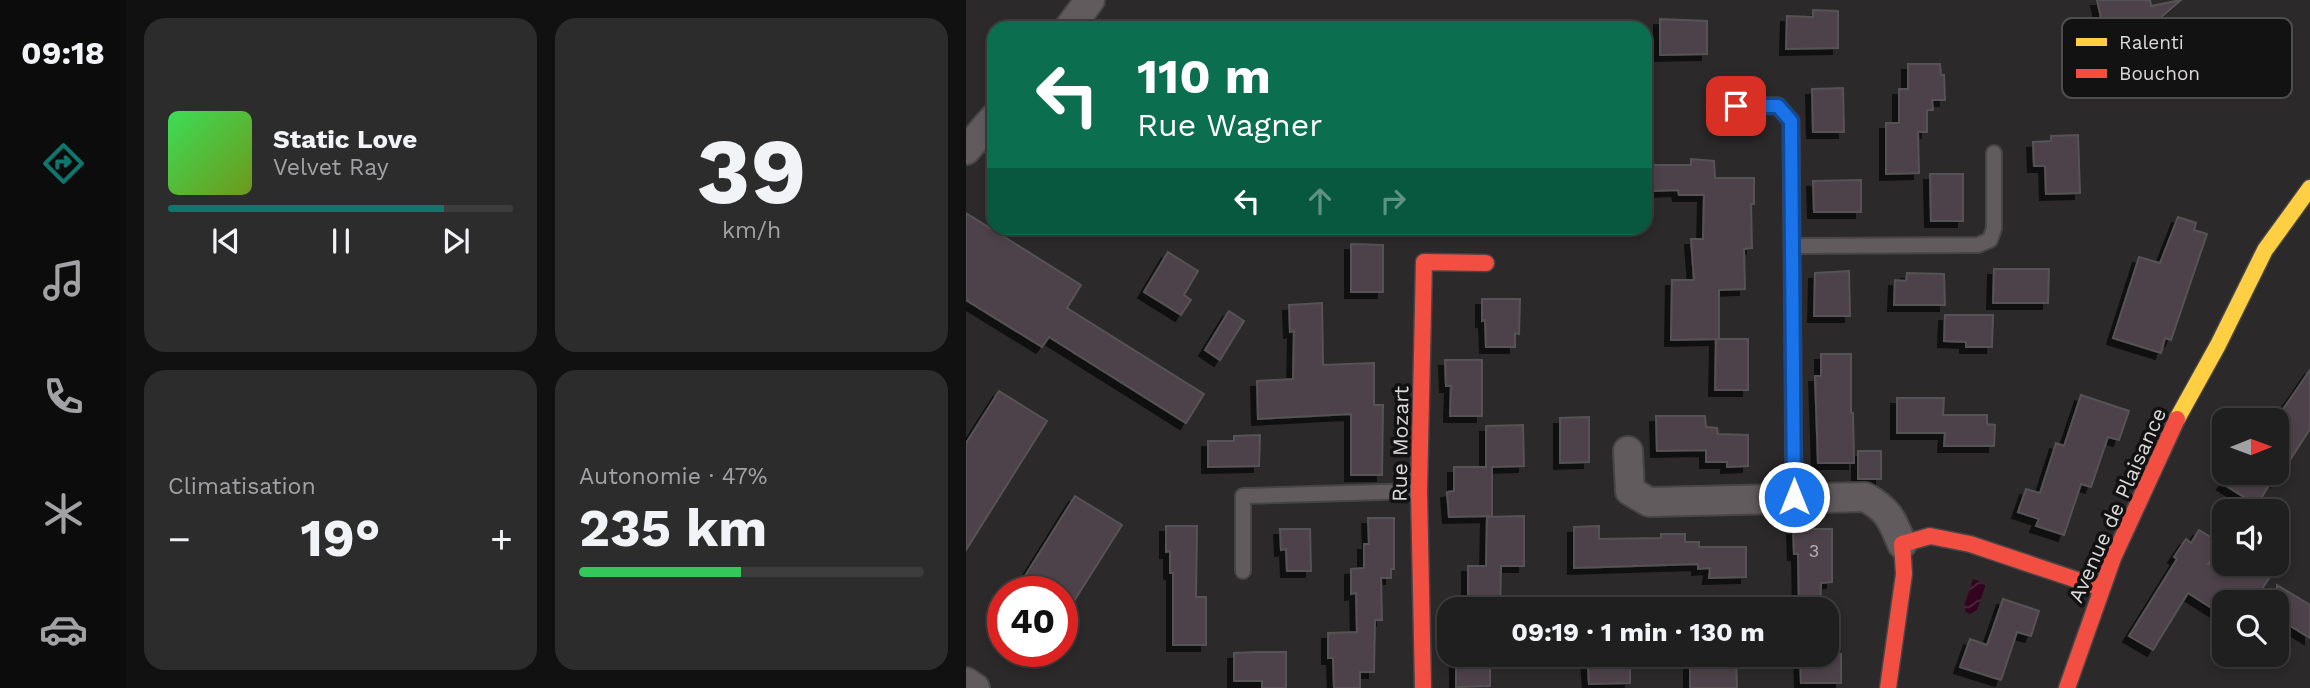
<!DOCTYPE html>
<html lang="fr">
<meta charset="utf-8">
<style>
body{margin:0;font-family:"Work Sans",sans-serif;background:#2d2c2d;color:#f1f3f6;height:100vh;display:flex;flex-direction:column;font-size:26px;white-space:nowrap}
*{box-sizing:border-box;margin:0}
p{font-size:23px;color:#a2a2a5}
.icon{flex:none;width:38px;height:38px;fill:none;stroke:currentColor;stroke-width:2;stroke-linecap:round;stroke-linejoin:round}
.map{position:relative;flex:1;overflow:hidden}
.details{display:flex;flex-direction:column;gap:18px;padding:18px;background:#121112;width:840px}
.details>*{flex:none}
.top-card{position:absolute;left:21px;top:21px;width:665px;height:214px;border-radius:21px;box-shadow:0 4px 10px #0003,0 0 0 2px #3d3d3e;background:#0b6e4f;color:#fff;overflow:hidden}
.needle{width:46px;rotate:89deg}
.controls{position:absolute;left:1246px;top:408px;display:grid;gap:14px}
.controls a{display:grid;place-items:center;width:77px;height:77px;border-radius:14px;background:#201f20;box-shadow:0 4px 10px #0003,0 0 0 2px #3d3d3e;font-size:35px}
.speed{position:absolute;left:21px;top:576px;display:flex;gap:14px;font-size:35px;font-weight:700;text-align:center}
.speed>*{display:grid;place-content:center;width:91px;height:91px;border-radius:50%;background:#201f20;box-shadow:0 4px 10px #0003,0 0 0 2px #3d3d3e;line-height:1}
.speed .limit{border:10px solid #d22;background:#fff;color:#111}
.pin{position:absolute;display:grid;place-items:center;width:60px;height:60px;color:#fff;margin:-30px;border-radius:14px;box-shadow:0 4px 10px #0006}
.me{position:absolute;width:77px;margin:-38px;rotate:0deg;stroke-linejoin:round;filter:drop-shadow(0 0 5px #0008)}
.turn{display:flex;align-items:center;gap:24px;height:147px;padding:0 35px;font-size:32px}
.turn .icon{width:91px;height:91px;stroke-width:2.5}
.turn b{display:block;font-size:49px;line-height:60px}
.lanes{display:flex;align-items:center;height:66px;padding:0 35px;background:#0003;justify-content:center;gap:35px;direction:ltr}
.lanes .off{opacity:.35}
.big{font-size:52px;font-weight:700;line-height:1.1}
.details .widget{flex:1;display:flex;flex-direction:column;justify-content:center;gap:10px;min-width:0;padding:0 24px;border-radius:21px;background:#2d2c2d}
.details .dial{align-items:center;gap:0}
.dial b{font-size:91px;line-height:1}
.song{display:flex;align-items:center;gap:21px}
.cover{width:84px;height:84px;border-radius:10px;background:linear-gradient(135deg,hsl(130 70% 55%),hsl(80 70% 35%))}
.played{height:7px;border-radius:4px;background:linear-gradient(90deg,#0f766e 80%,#3d3d3e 80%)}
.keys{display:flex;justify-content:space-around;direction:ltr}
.heat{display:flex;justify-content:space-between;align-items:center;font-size:38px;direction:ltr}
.charge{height:10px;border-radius:5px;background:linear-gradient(90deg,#34c759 47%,#3d3d3e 0)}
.details .tiles{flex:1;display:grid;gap:18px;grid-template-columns:repeat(2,1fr)}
.trip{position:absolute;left:471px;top:597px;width:402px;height:70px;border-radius:21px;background:#201f20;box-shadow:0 4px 10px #0003,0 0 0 2px #3d3d3e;font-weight:700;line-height:70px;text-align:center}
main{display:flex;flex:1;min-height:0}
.dock{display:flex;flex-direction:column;width:126px;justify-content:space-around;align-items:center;background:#0d0c0d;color:#a2a2a5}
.dock .icon{width:49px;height:49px}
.dock .selected{color:#0f766e}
.dock b{font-size:32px;color:#f1f3f6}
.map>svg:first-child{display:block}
.water{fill:url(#water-waves)}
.building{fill:#4e4248;stroke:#555354;stroke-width:2;filter:url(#shadow)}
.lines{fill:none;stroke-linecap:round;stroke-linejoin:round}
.lane-casing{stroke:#474546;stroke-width:18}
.street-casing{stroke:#474546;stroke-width:32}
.slow-casing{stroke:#474546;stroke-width:19}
.jam-casing{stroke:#474546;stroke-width:19}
.lane{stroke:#615b5e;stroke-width:14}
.street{stroke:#615b5e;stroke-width:28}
.slow{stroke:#ffcf43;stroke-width:16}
.jam{stroke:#f24e42;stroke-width:16}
.route-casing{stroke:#114b97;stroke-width:18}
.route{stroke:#1a73e8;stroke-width:12}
.labels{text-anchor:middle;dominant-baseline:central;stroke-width:7;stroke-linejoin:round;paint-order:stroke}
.number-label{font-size:18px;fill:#b8b3b6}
.street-label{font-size:21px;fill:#dbd9da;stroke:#131212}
.key{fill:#131212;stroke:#4f4e4e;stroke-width:2}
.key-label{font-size:19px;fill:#dbd9da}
</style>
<main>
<nav class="dock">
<b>09:18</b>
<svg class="icon selected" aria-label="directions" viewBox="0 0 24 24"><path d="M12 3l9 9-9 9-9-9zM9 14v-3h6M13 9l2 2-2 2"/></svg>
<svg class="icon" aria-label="music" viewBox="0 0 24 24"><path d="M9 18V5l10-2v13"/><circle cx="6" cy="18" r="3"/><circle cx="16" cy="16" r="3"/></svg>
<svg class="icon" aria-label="phone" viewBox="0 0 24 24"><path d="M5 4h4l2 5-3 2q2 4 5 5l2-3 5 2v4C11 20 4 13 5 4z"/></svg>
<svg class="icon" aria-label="climate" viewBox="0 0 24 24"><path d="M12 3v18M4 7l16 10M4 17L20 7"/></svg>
<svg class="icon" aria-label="car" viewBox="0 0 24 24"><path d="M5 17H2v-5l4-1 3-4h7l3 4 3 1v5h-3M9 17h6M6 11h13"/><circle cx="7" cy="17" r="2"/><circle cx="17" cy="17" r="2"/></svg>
</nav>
<section class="details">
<div class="tiles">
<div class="widget">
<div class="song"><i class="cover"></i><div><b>Static Love</b><p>Velvet Ray</p></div></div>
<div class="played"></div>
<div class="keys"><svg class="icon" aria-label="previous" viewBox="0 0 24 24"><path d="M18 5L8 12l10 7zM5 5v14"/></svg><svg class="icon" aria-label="pause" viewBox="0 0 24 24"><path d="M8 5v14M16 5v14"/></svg><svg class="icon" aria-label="next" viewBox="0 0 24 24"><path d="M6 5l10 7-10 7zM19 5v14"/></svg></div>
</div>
<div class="widget dial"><b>39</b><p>km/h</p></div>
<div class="widget"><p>Climatisation</p>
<div class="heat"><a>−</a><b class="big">19°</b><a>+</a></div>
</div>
<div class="widget"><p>Autonomie · 47%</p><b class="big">235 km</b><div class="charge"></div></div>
</div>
</section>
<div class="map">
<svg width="1344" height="688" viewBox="0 0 1344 688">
<defs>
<pattern id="water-waves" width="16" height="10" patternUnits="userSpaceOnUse" patternTransform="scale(1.75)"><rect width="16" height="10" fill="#33041f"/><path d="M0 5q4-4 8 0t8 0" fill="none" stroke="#50283f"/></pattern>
<filter id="shadow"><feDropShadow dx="-6" dy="6" stdDeviation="0" flood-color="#0009"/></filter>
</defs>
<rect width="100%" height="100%" fill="#2b292a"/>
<path class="water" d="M1007,579L1020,584L1011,610L1004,614L1000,612L998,606Z"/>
<g class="building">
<path d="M1131,0H1184L1185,6L1215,0L1178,32L1167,36L1152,38L1101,28L1135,18Z"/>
<path d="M847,10L872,11V48L820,49L821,16L847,17Z"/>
<path d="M694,19L741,21V54L694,55Z"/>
<path d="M942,64H974L975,75H978L979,100H966L967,110H961V132H952L953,173L920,174V123H933V89H942Z"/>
<path d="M877,88L878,132H847L846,89Z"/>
<path d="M1112,135L1114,193L1080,194L1079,166H1068L1067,142L1085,141V136Z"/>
<path d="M725,159L748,161L749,178H788V204H785L786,248L778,249L779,289L753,290V339L705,340L706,280H728L725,239H737L738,195H713L712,190L687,191V165H725Z"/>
<path d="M964,174H997V221H965Z"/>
<path d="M895,180V212H848L847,181Z"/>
<path d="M0,213L115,285L101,308L238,394L220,423L83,337L76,347L0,300Z"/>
<path d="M1212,217L1230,223L1228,230L1241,234L1205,340L1199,338L1195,353L1147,338L1173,257L1194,263Z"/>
<path d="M385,244L417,245V292H385Z"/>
<path d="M202,252L232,271L218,295L225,300L215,315L178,292Z"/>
<path d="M1028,269H1083L1082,303H1027Z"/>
<path d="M883,271L884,316H848L849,273Z"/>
<path d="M941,273L978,274L979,305H928L929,280L940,281Z"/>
<path d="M516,299H554L553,334L549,333V347H520L519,320L516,321Z"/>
<path d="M356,303L357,365L408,363V405H417L416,475H385V414L292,419L291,381L327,379L328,331L324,332L323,305Z"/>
<path d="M263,311L278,321L254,360L239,350Z"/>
<path d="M979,315H1027L1026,347H1000V342L978,341Z"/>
<path d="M750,339H782V390H749Z"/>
<path d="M855,354H885V413H887L888,463H852L849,376H855Z"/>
<path d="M479,360H516V416H484L485,386H480Z"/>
<path d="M1344,370V429L1311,480V418Z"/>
<path d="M33,391L81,421L0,550V443Z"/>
<path d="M1115,395L1163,411L1153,440L1142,437L1125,487L1115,484L1098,535L1070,526L1073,519L1052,512L1060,489L1074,493L1090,443L1098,446Z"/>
<path d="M931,398H978L977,415H1021V424L1029,425L1028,446H978L979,433H931Z"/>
<path d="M690,416H739L740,427L751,428L752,434L782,435V466L761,467V462H740V450L691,451Z"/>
<path d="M623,417V462L594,463V418Z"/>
<path d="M557,425L558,466L526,467V516L483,517L481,492L488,491V467H520V426Z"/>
<path d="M294,435L293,466L242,467V441H268V436Z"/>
<rect x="892" y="451" width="23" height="28"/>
<path d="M1266,472H1311L1291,505L1257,484Z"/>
<path d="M109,496L156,525L96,620V592H49Z"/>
<path d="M558,516V566H535L534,609H502V566H520L521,517Z"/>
<path d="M402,518H428V569H425V578H415L416,620H409L408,672H394V688H368L367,658H362V633L391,632L390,593L385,594V569L398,568V544H403Z"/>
<path d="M200,526H231L230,597H240V645H207V573H204V551L200,552Z"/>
<path d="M633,526V539L695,538V534H719V542H733V547H780V577L743,578L744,568L732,569V564L608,568V527Z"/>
<path d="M314,529H344L345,571H321L320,549L315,550Z"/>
<path d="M827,529H866V582L855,583L854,609H833L832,554H828Z"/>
<path d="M1233,530L1255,543L1242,564H1282L1304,577L1287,602H1258V616L1222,593L1187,650L1163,636L1211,559L1208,557L1220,539L1225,543Z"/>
<path d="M1311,585L1344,605V638L1311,618Z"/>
<path d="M1037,599L1073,611L1065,636L1051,632L1035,680L994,667L1004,639L1021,645Z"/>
<path d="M292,652H320V688H296V681H268V653Z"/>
<path d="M490,654H524V686L490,687Z"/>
<path d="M621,654H664V683L623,684Z"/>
<path d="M745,654H770L771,688H724V661L745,660Z"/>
<path d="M834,654H875V683H835Z"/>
</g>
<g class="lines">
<defs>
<g id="lane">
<path d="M828,246L1012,245L1024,240L1028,228V153"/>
<path d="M277,571V496L452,491"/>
</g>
<g id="street">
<path d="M103,28L124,0"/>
<path d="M0,150L28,118"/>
<path d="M662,451L664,491L683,502L899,497C923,510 926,520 936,544"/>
<path d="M0,682L9,688"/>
</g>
<g id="slow">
<path d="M749,105L812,106L825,121L828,497"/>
<path d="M1211,419L1252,345L1299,250L1344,188"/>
</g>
<g id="jam">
<path d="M457,688L453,491L458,262L520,263"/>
<path d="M922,688L938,574L936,544L964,536L1004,544L1135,588"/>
<path d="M1101,688L1147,558L1211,419"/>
</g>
</defs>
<use href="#lane" class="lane-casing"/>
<use href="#street" class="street-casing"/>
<use href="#slow" class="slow-casing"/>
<use href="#jam" class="jam-casing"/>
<use href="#lane" class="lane"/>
<use href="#street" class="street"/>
<use href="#slow" class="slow"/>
<use href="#jam" class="jam"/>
</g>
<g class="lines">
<defs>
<path id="route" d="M770,106H812L825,121L828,497"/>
</defs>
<use href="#route" class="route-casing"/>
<use href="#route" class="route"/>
</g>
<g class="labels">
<g class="number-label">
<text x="848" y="550">3</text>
</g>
<g class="street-label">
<text transform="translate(434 444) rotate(-89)">Rue Mozart</text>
<text transform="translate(1151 505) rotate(-66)">Avenue de Plaisance</text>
</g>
</g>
<rect x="1096" y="18" width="230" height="80" rx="10" class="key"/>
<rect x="1110" y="38" width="31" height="8" fill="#ffcf43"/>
<rect x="1110" y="69" width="31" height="9" fill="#f24e42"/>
<g class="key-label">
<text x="1153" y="49">Ralenti</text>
<text x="1153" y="80">Bouchon</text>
</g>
</svg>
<div class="controls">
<a><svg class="needle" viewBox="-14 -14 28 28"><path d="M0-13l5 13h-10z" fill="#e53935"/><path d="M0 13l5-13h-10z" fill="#a2a2a5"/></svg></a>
<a><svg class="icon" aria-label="sound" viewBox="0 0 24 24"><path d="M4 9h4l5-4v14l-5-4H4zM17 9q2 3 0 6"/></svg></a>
<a><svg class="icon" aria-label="search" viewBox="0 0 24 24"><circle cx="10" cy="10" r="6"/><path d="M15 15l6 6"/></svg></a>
</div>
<div class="speed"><div class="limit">40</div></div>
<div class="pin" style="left:770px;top:106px;background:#d93025"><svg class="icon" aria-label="arrive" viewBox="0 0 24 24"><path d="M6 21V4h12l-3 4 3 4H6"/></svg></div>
<svg class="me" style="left:828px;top:497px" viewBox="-20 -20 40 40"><circle r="17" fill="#1a73e8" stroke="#fff" stroke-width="3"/><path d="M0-11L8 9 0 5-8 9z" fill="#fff"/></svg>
<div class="trip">09:19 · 1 min · 130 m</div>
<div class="top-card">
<div class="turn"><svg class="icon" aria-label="left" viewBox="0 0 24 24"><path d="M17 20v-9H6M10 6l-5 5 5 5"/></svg><div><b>110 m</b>Rue Wagner</div></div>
<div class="lanes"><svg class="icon" aria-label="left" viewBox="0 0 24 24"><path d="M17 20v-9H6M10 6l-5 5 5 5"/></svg><svg class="icon off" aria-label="ahead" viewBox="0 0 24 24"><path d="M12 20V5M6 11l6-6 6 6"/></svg><svg class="icon off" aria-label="right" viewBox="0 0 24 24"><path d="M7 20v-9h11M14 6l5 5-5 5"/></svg></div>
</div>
</div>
</main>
